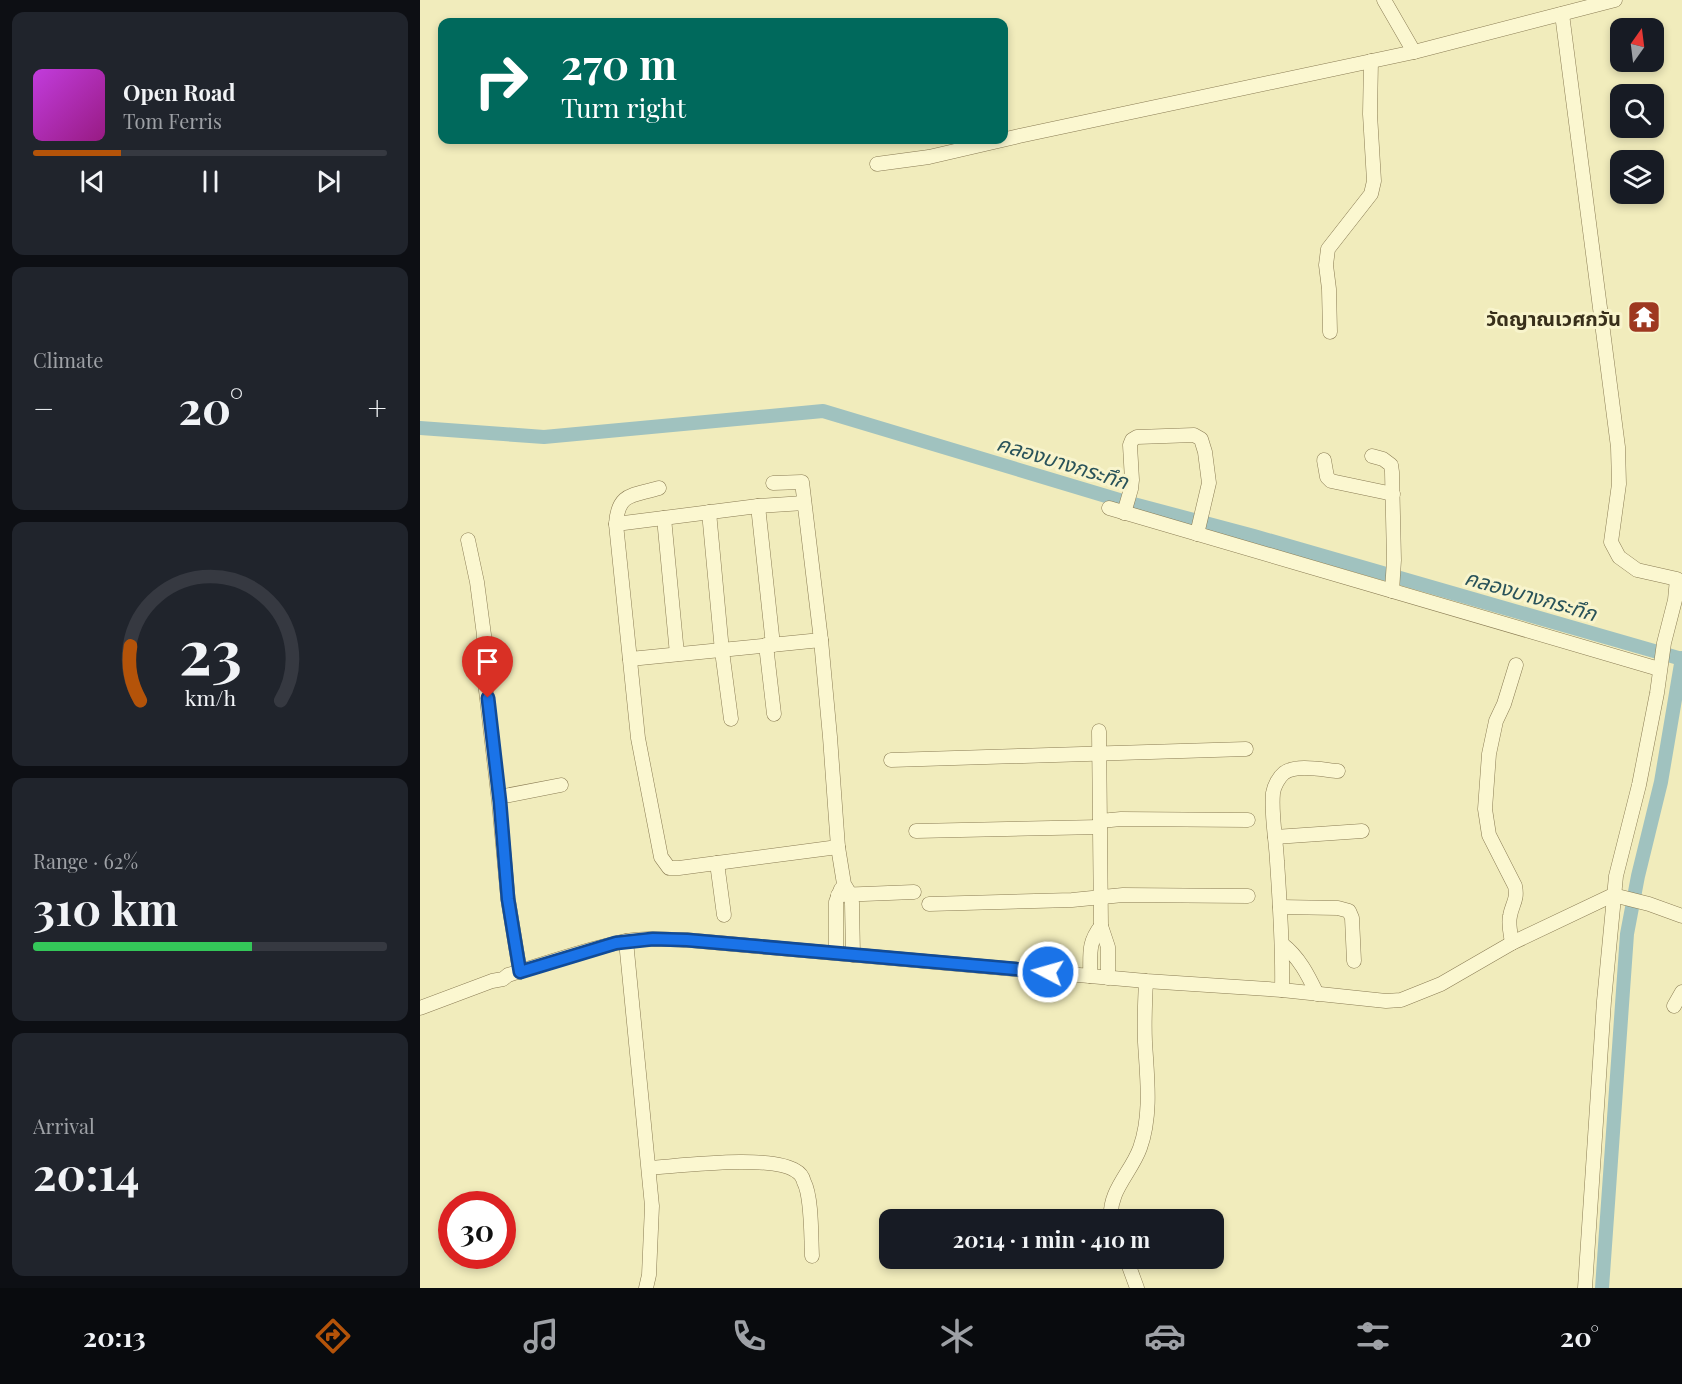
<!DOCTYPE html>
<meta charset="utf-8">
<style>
body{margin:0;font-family:"Playfair Display","Noto Sans Thai",serif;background:#20242c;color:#f1f3f6;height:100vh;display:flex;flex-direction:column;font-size:22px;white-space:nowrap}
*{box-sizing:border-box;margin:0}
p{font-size:20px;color:#9ea1a6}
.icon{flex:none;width:33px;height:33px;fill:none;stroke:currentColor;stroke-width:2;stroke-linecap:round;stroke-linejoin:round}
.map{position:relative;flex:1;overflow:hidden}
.panel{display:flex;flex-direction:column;gap:12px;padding:12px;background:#0d0f14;width:420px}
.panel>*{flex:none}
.guide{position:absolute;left:18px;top:18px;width:570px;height:126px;border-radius:12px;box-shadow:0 3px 9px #0003;background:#00695c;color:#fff;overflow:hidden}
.needle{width:39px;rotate:14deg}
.buttons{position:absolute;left:1190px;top:18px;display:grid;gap:12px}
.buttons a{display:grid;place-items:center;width:54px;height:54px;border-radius:12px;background:#171b24;box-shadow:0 3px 9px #0003;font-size:30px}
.speed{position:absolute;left:18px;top:1191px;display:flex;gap:12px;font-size:30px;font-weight:700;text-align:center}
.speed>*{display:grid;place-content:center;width:78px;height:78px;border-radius:50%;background:#171b24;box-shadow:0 3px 9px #0003;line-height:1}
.speed .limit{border:9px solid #d22;background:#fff;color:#111}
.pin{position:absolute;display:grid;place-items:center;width:51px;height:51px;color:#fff;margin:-62px -26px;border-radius:50% 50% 50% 0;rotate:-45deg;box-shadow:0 0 6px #0007}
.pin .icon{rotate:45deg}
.me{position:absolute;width:66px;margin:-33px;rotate:276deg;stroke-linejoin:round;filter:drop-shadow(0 0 4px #0008)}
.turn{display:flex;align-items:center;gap:21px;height:126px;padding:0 24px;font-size:27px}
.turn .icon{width:78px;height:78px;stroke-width:2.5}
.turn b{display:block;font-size:42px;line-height:51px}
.big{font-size:45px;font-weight:700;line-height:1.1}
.panel .widget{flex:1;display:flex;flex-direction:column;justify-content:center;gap:9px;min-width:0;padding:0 21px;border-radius:12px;background:#20242c}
.panel .dial{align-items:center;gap:0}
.dial svg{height:156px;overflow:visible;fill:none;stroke:#363941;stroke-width:7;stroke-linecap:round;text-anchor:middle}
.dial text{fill:#f1f3f6;stroke:none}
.song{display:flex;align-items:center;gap:18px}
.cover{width:72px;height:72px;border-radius:9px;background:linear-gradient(135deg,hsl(290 70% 55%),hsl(310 70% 35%))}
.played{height:6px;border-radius:3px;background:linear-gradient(90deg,#b45309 25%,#363941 25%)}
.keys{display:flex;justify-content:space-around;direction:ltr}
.heat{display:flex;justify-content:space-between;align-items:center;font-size:33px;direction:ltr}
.charge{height:9px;border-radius:4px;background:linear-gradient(90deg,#34c759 62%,#363941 0)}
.trip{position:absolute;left:459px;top:1209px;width:345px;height:60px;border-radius:12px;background:#171b24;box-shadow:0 3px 9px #0003;font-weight:700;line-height:60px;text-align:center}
.dock{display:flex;height:96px;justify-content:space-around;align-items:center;background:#090b0e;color:#9ea1a6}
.dock .icon{width:42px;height:42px}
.dock .selected{color:#b45309}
.dock b{font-size:27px;color:#f1f3f6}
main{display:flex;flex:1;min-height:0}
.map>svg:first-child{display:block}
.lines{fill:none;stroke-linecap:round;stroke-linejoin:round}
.canal{stroke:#a0c2bf;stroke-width:14}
.minor-casing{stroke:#8a7c54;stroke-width:15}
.minor{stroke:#fbf7d0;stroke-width:14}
.route-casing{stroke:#114b97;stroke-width:15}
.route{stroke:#1a73e8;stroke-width:10}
.labels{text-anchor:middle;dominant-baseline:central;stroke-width:6;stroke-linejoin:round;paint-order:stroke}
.poi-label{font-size:20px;font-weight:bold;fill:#382f1a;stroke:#f8f4cc;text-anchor:end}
.water-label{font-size:21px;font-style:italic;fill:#285259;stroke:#f8f4cc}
</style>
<main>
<section class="panel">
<div class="widget">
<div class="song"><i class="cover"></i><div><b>Open Road</b><p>Tom Ferris</p></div></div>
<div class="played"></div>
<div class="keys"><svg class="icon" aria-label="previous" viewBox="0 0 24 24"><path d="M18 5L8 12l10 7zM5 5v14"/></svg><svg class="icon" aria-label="pause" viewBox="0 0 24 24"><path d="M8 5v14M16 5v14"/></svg><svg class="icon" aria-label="next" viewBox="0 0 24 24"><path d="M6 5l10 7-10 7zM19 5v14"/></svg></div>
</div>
<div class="widget"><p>Climate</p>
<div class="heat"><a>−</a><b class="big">20°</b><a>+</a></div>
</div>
<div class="widget dial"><svg viewBox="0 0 100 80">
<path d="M14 69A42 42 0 1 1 86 69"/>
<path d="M14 69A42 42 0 0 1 9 41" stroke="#b45309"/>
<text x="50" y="56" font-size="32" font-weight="700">23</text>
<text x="50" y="72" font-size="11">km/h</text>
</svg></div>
<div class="widget"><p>Range · 62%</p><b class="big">310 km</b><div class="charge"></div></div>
<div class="widget"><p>Arrival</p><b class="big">20:14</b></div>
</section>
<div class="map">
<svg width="1262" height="1288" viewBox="0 0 1262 1288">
<rect width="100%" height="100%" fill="#f1ecbc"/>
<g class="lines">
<g class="canal">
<path d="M0,428L124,437L403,411L706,502L834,536L1262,659"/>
<path d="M1182,1288L1207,934L1218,876L1241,782L1262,658"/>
</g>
<defs>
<g id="minor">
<path d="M964,0L994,52"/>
<path d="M1142,14L1198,447L1199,484L1191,542L1199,557L1217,570L1257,579L1255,600L1244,643L1237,693L1219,785L1196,876L1184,1001L1165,1288"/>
<path d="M457,164L509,157L599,136L994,52L1195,0"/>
<path d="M910,332L909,289L906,265L908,249L951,194L954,181L950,114L951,61"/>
<path d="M952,456L963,459L971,465L972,472L974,560L972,591"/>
<path d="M904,460L907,477L911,481L973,494"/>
<path d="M353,483L382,482L401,640L410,737L418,847L424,884L430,894L432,903L433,955"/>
<path d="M384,503L338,506L196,524L218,738L241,857L249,868H259L418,847"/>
<path d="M338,506L353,645"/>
<path d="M689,508L1239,669"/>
<path d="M289,512L302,651L311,719"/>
<path d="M704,513L711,489L712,480L710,445L712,440L717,437L774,435L781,439L785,452L789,483L777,534"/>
<path d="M244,518L257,654"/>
<path d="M196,524C198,492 213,496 239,488"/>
<path d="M48,540L57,582L64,635V673L79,802L88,899L100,972"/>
<path d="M346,645L354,714"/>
<path d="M210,659L401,640"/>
<path d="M679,731L681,926L688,947V978"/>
<path d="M471,760L826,749"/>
<path d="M79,797L141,785"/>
<path d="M680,821L701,819L828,820"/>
<path d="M496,831L680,827"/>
<path d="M855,837L942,831"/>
<path d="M297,863L304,915"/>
<path d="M418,895L494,892"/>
<path d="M509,904L652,900L703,895L828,896"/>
<path d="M860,907L918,908L929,911L932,918L934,961"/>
<path d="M206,941L232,1206L229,1275L226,1288"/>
<path d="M1092,943C1091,935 1088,925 1090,916C1092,904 1098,900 1095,886L1069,835L1065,809L1069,754L1076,721L1084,704L1096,665"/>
<path d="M862,944C879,957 888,975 897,994"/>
<path d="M416,953V902L421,889"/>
<path d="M670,976C671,955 667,944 681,926"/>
<path d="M862,990C863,947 860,904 857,861C856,839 851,815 853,793C854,786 859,777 864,773C876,764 904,770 918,771"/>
<path d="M1254,1006L1262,992"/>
<path d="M0,1008L72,981L83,979L88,975C124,964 160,951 197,943C220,937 244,939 267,940L726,981L862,990L966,1001L981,1000L1021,984L1092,943L1193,895L1229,904L1262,916"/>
<path d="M229,1168C260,1166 352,1154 376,1171C380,1173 383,1178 384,1182C392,1197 391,1237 392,1256"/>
<path d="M691,1220C688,1191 711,1173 720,1148C732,1114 727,1077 725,1042C724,1021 725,1001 726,981"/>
<path d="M706,1258L717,1288"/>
</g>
</defs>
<use href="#minor" class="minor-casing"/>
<use href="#minor" class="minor"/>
</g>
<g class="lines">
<defs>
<path id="route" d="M68,698L80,802L88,899L100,972L196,943L233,939L267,940L628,972"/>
</defs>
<use href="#route" class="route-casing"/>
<use href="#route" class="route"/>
</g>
<defs>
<symbol id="temple-square" viewBox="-11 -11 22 22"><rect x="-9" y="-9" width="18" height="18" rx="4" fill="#9e3820" stroke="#f8f4cc"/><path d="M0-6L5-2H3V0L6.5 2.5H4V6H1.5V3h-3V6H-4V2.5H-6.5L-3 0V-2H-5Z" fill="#fff"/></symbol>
</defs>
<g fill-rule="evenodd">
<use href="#temple-square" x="1205" y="298" width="38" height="38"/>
</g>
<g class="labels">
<g class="poi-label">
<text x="1201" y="317">วัดญาณเวศกวัน</text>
</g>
<g class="water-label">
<text transform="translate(643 461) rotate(17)">คลองบางกระทึก</text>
<text transform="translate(1111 594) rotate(16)">คลองบางกระทึก</text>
</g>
</g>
</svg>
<div class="buttons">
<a><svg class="needle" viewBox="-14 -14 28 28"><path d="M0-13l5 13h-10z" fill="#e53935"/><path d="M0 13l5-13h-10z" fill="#9ea1a6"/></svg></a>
<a><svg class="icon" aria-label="search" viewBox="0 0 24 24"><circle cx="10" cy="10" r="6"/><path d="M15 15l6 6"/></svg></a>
<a><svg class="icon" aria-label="layers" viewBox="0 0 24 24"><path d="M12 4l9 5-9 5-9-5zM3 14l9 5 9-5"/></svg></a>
</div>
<div class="speed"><div class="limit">30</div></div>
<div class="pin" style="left:68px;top:698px;background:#d93025"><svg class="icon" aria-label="arrive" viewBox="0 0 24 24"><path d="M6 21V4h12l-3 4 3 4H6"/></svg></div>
<svg class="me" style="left:628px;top:972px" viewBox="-20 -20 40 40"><circle r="17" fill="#1a73e8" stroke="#fff" stroke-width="3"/><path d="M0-11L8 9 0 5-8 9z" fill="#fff"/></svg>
<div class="trip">20:14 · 1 min · 410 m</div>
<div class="guide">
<div class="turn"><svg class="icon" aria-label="right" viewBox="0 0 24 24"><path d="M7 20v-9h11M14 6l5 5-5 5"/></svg><div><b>270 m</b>Turn right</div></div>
</div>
</div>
</main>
<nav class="dock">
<b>20:13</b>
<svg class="icon selected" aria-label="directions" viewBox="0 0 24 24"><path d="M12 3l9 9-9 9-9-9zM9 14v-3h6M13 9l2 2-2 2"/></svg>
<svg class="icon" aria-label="music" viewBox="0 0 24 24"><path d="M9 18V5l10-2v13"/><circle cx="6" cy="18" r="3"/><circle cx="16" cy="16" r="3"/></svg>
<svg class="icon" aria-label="phone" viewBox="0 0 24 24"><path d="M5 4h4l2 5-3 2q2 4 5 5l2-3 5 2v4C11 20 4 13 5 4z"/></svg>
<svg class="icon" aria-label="climate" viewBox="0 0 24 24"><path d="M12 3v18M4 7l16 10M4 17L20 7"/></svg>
<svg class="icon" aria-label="car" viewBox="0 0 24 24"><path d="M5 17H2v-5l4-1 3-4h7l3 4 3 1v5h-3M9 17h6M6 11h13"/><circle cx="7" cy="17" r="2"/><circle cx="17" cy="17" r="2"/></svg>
<svg class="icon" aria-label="filters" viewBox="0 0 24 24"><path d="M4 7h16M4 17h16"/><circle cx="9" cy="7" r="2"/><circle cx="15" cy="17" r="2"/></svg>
<b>20°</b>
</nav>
